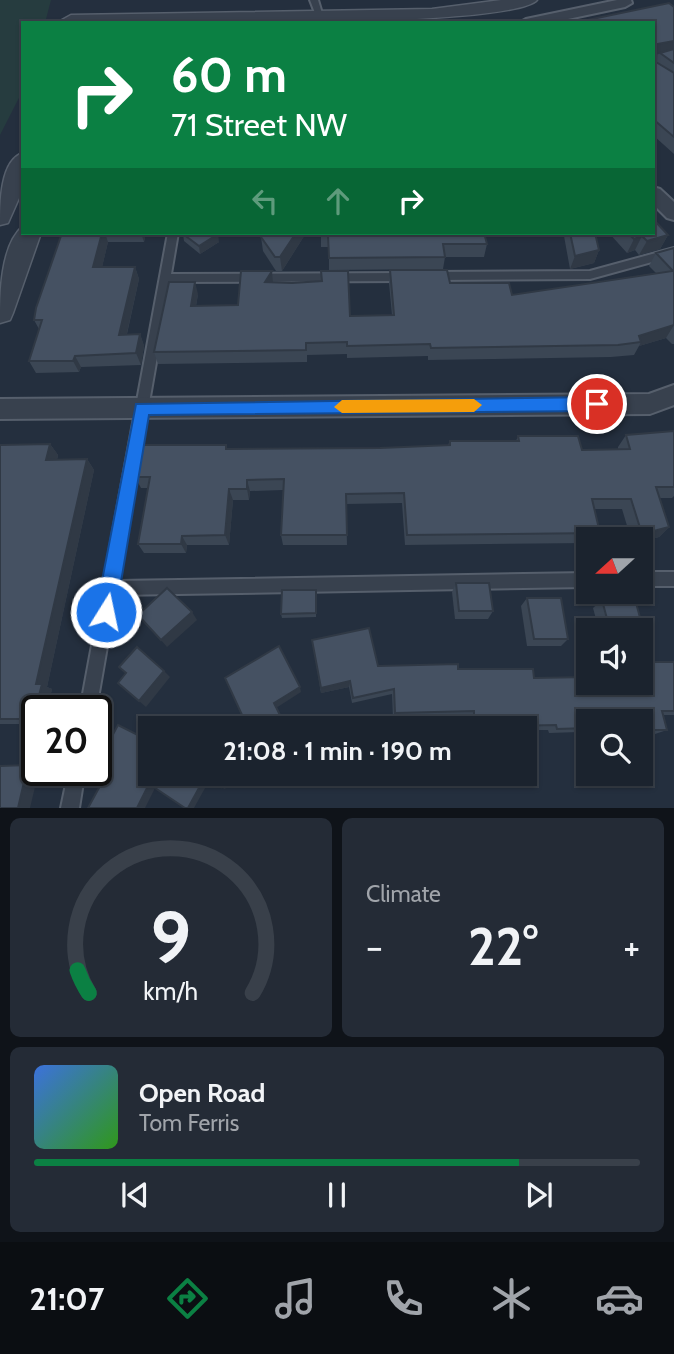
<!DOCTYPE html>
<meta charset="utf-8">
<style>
body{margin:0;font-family:Cabin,sans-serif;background:#242b36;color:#f1f3f6;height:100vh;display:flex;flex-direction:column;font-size:26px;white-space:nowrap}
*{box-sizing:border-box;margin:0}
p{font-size:23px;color:#a0a4aa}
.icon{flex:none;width:38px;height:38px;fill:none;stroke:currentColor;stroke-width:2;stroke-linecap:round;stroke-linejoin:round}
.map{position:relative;height:808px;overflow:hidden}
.details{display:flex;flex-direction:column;gap:10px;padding:10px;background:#0f1319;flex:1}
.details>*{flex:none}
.hud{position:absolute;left:21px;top:21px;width:634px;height:214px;border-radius:0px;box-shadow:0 2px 5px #0004,0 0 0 2px #39404a;background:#0b8043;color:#fff;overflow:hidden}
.needle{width:46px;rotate:249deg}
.tools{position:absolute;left:576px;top:527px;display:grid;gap:14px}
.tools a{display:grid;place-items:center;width:77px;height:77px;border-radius:0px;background:#1b232e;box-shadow:0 2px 5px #0004,0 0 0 2px #39404a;font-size:35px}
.speed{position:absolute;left:21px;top:695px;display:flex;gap:14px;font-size:35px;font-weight:700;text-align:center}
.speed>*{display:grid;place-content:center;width:91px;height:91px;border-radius:50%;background:#1b232e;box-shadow:0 2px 5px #0004,0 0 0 2px #39404a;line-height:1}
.speed .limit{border:4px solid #111;border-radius:10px;background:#fff;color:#111}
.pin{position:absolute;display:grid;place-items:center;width:60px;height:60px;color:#fff;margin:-30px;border:4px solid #fff;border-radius:50%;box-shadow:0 2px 7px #0007}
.me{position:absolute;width:77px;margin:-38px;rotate:10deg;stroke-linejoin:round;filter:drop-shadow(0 0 5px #0008)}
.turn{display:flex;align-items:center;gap:24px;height:147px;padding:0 35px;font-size:32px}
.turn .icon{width:91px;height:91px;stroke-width:2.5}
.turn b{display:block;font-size:49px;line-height:60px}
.lanes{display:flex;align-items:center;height:66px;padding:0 35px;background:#0003;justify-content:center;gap:35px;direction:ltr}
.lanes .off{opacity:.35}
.big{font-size:52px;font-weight:700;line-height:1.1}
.details .tile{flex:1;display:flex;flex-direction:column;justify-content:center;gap:10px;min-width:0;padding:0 24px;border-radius:10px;background:#242b36}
.details .dial{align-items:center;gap:0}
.dial svg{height:182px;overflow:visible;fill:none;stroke:#39404a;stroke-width:7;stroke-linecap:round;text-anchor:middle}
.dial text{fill:#f1f3f6;stroke:none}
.song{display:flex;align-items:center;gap:21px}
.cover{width:84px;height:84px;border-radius:10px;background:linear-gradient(135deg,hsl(220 70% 55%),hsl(110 70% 35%))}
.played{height:7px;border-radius:4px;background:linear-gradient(90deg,#0b8043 80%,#39404a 80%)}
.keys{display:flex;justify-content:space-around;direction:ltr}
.heat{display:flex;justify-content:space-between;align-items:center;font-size:38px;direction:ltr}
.details .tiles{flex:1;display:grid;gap:10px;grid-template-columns:1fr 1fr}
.tile:last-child{grid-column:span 2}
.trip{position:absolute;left:138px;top:716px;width:399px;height:70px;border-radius:0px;background:#1b232e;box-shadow:0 2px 5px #0004,0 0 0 2px #39404a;font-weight:700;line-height:70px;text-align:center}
.tab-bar{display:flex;height:112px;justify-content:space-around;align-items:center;background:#0b0e12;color:#a0a4aa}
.tab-bar .icon{width:49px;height:49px}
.tab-bar .current{color:#0b8043}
.tab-bar b{font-size:32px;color:#f1f3f6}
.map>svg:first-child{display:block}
.green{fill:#263c3f}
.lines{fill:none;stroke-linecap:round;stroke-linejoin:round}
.service-casing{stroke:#565f6c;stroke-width:4}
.minor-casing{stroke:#565f6c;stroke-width:4}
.tertiary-casing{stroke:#565f6c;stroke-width:3}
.service{fill:#38414e;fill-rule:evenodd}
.minor{fill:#38414e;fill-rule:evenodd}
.tertiary{fill:#38414e;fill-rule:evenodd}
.wall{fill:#3b4654}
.shaded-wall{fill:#303945}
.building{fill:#455162;stroke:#303945;stroke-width:2}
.route{fill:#1a73e8;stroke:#114b97;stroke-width:2}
.slow{fill:#f59e0b}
</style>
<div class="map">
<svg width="674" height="808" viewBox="0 0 674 808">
<rect width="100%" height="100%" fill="#242f3e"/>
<path class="green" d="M0,0H51L45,23H23V90L0,135Z"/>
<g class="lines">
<defs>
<g id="service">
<path d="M310,0H318L324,20L317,18Z"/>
<path d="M168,233H178L171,274L405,273L410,277L405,281L170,282L118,581L588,573V587L116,595L96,710H80Z"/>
<path d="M674,248V256L590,279L434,280L429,276L434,272L590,271Z"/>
<rect x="640" y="572" width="34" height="14"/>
<path d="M69,770H85L79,808H61Z"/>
</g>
<g id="minor">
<path d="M617,0H631L632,3L625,7L549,23H519L526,19Z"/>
<path d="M653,187L660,189L674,202V220L667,218L653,204Z"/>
<path d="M674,385V405L650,414L0,419V399L649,394Z"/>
</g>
<g id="tertiary">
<path d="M501,0H537C511,29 126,23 64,23L62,20L71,15L432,9Z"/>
<path d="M23,153V189L8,223L0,225C0,204 0,160 23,153Z"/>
<path d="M23,226V233H41L13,313L10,320L0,323C0,295 0,246 23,226Z"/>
</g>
</defs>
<use href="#service" class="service-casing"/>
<use href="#minor" class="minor-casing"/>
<use href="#tertiary" class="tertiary-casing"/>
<use href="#service" class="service"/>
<use href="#minor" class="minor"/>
<use href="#tertiary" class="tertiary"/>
</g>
<g class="wall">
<path d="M674,7V154L653,135V23Z"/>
<path d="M62,233H146L144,242H108L102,267H135L139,279L127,334H140L144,346L141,365L81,367L79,372L36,373L29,361L39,329L34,320Z"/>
<path d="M306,233L282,271H276L263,251L261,237Z"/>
<path d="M321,233H595L599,250L594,263L570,269L564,236L485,237L487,244L484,257H445L443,269L329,270V247H321Z"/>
<path d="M609,233H653L668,235L660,249L639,255L635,250L627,253Z"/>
<path d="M183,234L219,242L200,254L184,241Z"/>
<path d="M674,248V344H672L666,338L639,346L634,355L611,357L428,360V356L347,358V354L307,355V362L158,364L154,352L198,294L196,306L238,305L273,283L350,316L392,315L389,283L390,270L512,295L656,273L649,266L656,253Z"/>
<path d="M674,431V496L672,498H660L669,527L659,537L640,542V539H631L622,509H594L600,533L595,539H588V543L405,545L402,503L346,504L347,545H283L281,535L283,490L250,491L249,500H233L229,545H187L186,553H144L138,544L148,488H141L135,477L227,449L380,448L448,445L450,441H516L518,436L582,450H618V447L626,435Z"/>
<path d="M50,444L58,455L57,460L87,459L94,470L47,687L52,689L47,710H37V724H0V445Z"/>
<path d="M456,583L493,611L488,619H455L452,592Z"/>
<path d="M316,590V617L282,618L281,614Z"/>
<path d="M527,598L568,639L561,646H527L521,606Z"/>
<path d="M635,599L652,662H674V715H663L667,730L655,734L640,735V721H588V736H580L579,732L549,733L548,730H525V728H500L499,721H469V716L393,718L392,694L352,703L349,687L321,693L312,640L369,628L378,666L458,664V669H533L534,678L588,677V682H640V630H599L593,608L602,600Z"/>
</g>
<g class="shaded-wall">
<path d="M674,41V52L660,53L659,54L653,55L657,44Z"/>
<path d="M102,233H105L108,242L99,280L93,267Z"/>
<path d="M141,233H146L144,242Z"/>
<path d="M296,233H306L282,271L280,257Z"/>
<path d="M218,234L219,242L200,254L199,246Z"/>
<path d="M668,235L660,249L639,255L647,241Z"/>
<path d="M642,236L635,250L627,253L634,239Z"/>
<path d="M599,250L594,263L570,269L575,256Z"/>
<path d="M135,267L139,279L124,346L119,335Z"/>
<path d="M272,271L273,284L265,282Z"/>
<path d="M195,282L198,294L194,318L191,306Z"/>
<path d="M674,325L666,338L639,346L641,342L639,336Z"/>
<path d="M140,334L144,346L141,365L136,353Z"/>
<path d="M75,356L81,367L79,372L73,361Z"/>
<path d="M50,444L58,455L54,471L46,460Z"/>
<path d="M87,459L94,470L47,687L52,689L47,710H37V721L33,719L36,684Z"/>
<path d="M247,480L250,491L249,500L247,489Z"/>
<path d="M229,489L233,500L229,545L225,535Z"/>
<path d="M669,527L659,537L640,542V539H637L642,534Z"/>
<path d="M182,536L187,545L186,553L181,544Z"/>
<path d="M192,612L197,620L167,647L161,640Z"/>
<path d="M164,671L170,677L146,707L139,701Z"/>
<path d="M350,681L349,687L321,693V688Z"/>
<path d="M300,687L301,692L276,708L274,703Z"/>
<path d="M282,719L284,724L277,728H268Z"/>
<path d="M28,765L37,768V770H39L30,808H18Z"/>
<path d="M228,774H234L225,789L221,787Z"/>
<path d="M205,777L210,779L194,808H188Z"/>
<path d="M149,784L156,786L145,808H137Z"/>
</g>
<g class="building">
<path d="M669,3L674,7V41L657,44L656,62L674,73V137L653,119V23H573Z"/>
<path d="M674,49V63L660,53Z"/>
<path d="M653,219L668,235L647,241L642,236L634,239L628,233H653Z"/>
<path d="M62,233H102L93,267H135L119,335L140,334L136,353L75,356L73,361H29L42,320H34L36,308Z"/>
<path d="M185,233H216L218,234L199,246L183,234Z"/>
<path d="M264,233H296L280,257H275L261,237Z"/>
<path d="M321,233H484L487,244H443L445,257L329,258L328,235L321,234Z"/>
<path d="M570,233H595L599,250L575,256Z"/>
<path d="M674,248V325L639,336L641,342L618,345L431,348L430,344L347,346V342L306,343V350L154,352L169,282H195L191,306L238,305L241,271H272L265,282L292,283L322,281L321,271H348L350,316L394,315L390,270H447L450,283H509L512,295L673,271L656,253Z"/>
<path d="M674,431V487H656L669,527L642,534L631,499H592L600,533L407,535L404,493L346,494L347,535H281L284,479L247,480V489H229L225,535L182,536L181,544H138L150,477H135L141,445H226V449L380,448L450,445V441H519L518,436H578L582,450L630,449L626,435Z"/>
<path d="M50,444L46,460L87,459L36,684H42L33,719H0V445Z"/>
<path d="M456,583H489L493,611H459Z"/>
<path d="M167,588L192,612L161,640L138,615Z"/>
<path d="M282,590H316V613L281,614Z"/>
<path d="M527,598H561L568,639H534Z"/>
<path d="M635,599L652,662H674V711H662L667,730H640V721H588V728L557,729L556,725L507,726L505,717H474V711L395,713L394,689L353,698L350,681L321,688L312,640L369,628L378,666L458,664V669H533L534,678L588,677V682H640V630H610L602,600Z"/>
<path d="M279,646L300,687L274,703L282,719L268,728H248L225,678Z"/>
<path d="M137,647L164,671L139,701L118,683L126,673L119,667Z"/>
<path d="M184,719L199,728H178Z"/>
<path d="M118,725L150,741V774H228L221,787L205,777L188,808H185L149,784L137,808H88L106,775L96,770V766Z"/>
<path d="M28,765L18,808H0V766Z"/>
</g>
<path class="route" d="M597,397L605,404L597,411L149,415L116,612L113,619L106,622L99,619L96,612L136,404Z"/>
<path class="slow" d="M474,399L482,405L474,412L342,413L334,407L342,400Z"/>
</svg>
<div class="tools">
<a><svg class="needle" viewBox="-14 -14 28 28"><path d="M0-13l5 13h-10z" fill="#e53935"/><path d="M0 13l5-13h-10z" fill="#a0a4aa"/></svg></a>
<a><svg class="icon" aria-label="sound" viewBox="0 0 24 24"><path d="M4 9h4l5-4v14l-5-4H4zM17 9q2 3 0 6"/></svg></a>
<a><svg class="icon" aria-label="search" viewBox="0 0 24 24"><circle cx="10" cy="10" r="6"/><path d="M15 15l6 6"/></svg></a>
</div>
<div class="speed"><div class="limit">20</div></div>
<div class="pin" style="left:597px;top:404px;background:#d93025"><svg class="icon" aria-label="arrive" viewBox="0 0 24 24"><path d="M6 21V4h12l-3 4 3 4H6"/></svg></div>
<svg class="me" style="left:106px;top:612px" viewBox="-20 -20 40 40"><circle r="17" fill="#1a73e8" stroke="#fff" stroke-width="3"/><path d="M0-11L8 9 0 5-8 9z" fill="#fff"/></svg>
<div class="trip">21:08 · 1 min · 190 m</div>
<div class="hud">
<div class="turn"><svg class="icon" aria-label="right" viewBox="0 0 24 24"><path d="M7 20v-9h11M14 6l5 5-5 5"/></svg><div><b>60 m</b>71 Street NW</div></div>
<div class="lanes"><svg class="icon off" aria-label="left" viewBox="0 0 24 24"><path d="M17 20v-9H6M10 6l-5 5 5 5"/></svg><svg class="icon off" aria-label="ahead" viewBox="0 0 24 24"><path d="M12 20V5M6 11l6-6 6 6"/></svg><svg class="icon" aria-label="right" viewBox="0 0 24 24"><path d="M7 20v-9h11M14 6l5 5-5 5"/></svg></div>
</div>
</div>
<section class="details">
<div class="tiles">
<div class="tile dial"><svg viewBox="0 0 100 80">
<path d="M14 69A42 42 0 1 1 86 69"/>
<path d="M14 69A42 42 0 0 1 9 59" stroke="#0b8043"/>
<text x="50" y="56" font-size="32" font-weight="700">9</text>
<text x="50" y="72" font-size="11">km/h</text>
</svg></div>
<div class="tile"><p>Climate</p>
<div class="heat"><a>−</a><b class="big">22°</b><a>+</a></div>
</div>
<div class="tile">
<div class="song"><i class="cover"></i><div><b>Open Road</b><p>Tom Ferris</p></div></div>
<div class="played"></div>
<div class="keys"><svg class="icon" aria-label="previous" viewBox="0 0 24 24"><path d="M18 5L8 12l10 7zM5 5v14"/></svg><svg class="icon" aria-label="pause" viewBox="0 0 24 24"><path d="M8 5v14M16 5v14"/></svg><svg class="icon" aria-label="next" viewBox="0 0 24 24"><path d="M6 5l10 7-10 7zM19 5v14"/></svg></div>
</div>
</div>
</section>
<nav class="tab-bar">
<b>21:07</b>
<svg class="icon current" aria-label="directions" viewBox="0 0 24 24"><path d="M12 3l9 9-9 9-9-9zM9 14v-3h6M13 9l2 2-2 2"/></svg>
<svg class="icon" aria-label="music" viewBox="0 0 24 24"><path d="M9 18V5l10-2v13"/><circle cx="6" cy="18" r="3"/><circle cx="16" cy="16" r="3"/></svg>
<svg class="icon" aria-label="phone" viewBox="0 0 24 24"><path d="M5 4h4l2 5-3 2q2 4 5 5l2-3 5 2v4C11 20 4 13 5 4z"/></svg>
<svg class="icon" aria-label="climate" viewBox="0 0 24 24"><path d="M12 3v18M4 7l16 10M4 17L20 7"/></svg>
<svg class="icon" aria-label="car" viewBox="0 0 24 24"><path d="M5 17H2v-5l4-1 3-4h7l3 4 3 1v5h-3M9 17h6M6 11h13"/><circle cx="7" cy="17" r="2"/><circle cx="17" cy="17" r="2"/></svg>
</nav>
